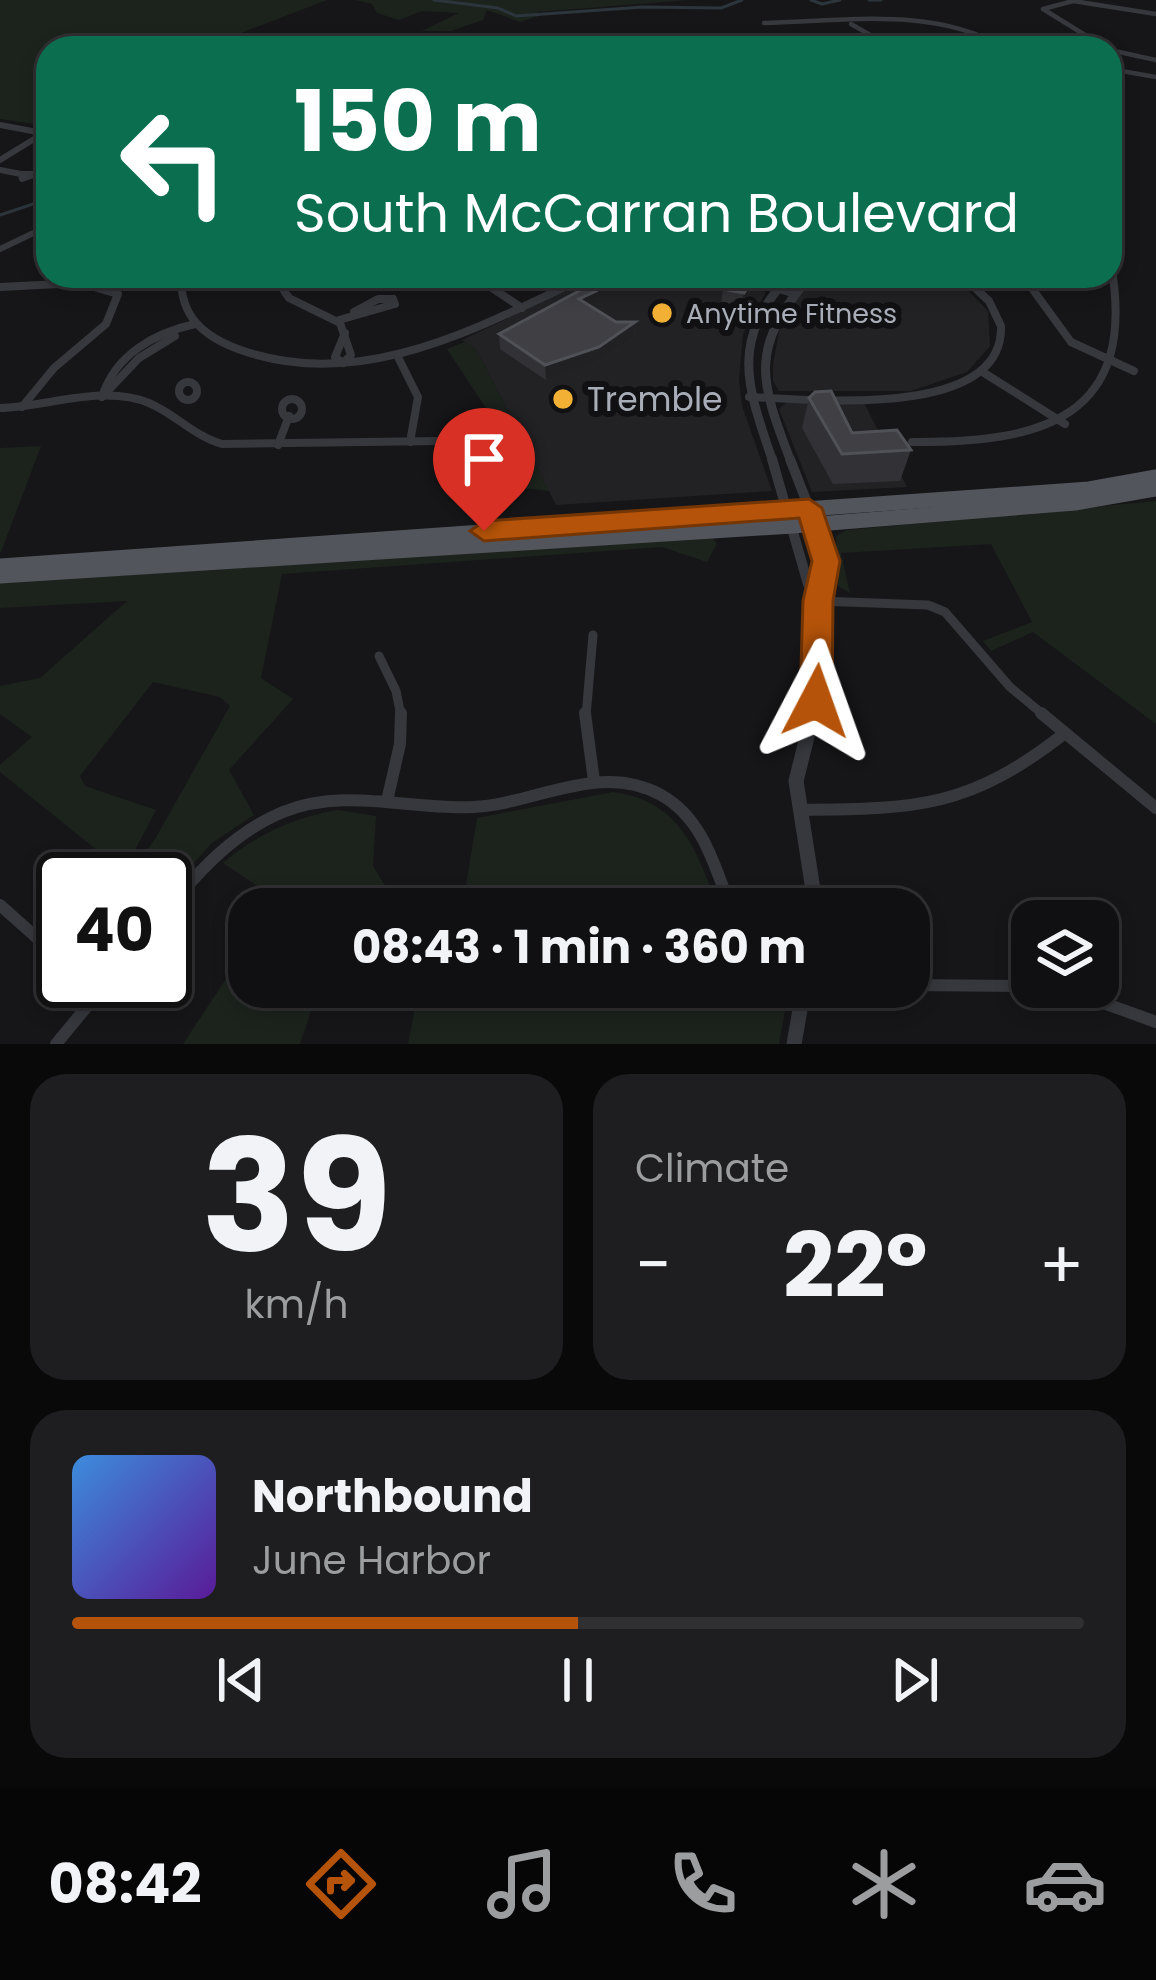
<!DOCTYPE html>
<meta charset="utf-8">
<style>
body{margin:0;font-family:Poppins,sans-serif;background:#1e1e20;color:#f1f3f6;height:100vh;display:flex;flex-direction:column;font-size:45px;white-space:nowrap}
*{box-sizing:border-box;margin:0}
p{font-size:39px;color:#9c9d9f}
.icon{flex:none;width:66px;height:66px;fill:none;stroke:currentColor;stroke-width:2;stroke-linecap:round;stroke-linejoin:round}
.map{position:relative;height:1044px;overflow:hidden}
.details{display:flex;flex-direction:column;gap:30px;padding:30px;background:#09090a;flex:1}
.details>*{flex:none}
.hud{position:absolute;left:36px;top:36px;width:1086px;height:252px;border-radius:36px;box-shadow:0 6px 18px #0003,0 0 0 3px #303032;background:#0b6e4f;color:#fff;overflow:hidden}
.tools{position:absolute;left:1011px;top:900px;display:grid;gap:24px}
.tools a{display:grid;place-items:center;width:108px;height:108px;border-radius:24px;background:#101012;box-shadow:0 6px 18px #0003,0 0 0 3px #303032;font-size:60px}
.speed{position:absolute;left:36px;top:852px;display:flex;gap:24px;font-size:60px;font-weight:700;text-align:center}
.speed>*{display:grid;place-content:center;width:156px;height:156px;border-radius:50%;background:#101012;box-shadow:0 6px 18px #0003,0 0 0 3px #303032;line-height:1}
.speed .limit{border:6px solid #111;border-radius:18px;background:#fff;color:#111}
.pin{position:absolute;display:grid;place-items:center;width:102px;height:102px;color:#fff;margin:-123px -51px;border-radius:50% 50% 50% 0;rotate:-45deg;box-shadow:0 0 12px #0007}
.pin .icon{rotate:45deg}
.me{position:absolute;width:132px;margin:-66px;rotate:4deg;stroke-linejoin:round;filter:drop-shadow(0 0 9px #0008)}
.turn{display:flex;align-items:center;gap:42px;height:252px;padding:0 60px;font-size:54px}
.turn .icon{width:156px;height:156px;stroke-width:2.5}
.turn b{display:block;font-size:84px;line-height:102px}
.big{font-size:90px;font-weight:700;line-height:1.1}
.details .card{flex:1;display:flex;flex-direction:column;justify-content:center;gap:18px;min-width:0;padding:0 42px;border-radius:36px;background:#1e1e20}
.details .dial{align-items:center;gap:0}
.dial b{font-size:156px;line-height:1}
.song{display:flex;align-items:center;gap:36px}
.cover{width:144px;height:144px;border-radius:18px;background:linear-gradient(135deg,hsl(210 70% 55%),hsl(270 70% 35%))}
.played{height:12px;border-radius:6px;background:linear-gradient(90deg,#b45309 50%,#303032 50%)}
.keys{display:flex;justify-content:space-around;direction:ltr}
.heat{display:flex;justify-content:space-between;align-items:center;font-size:66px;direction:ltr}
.details .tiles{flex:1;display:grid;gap:30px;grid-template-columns:1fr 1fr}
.card:last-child{grid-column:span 2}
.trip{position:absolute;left:228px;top:888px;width:702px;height:120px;border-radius:36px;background:#101012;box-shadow:0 6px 18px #0003,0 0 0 3px #303032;font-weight:700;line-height:120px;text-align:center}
.tab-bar{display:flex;height:192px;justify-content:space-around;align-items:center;background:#060607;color:#9c9d9f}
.tab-bar .icon{width:84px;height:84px}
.tab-bar .current{color:#b45309}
.tab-bar b{font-size:54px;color:#f1f3f6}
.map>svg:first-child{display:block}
.built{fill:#222225}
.green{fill:#1c231d;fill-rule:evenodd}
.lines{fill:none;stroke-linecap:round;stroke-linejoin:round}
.stream{stroke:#2c353c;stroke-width:3}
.minor-far4{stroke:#37383d;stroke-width:4.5}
.minor-far3{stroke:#37383d;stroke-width:6}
.minor-far2{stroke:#37383d;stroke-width:8}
.minor-far1{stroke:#37383d;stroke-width:9}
.minor{stroke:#37383d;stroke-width:12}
.tertiary-far3{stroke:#37383d;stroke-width:4.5}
.tertiary-far2{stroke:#37383d;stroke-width:9}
.tertiary-far1{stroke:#37383d;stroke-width:10}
.tertiary{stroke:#37383d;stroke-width:15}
.primary{stroke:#53555c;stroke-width:15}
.wall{fill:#323236}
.shaded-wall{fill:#212124}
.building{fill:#3f3f44;stroke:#4f5156;stroke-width:3}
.route{fill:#b45309;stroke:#753606;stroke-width:3}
.poi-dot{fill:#f2b134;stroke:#111113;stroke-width:4.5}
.labels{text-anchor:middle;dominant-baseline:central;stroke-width:12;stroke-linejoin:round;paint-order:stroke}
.far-poi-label{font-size:27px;fill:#a8adb8;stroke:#111113;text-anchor:start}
.poi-label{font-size:33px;fill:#a8adb8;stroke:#111113;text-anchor:start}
</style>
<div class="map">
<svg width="1156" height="1044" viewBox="0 0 1156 1044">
<rect width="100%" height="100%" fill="#161618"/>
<g class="built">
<path d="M598,276H723L766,292L743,334L739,380L742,406L772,491L556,505L476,349L462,340Z"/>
<path d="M818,276H954L988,311L990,346L967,372L911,391H779L773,381V364L780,327L802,290Z"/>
<path d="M787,402L864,403L907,487L812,492L779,409Z"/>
</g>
<g class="green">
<path d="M0,0H327L233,36V40L218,48H48V126L0,119Z"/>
<path d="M355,0H689L537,12L542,15L520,22L487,10L483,20L451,31H422L459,13L422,11L399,20L377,13L372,4Z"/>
<path d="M465,342L476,349L549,491L489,484L509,463L486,408L447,349Z"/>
<path d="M41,446L1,552H0V448Z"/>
<path d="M1156,501V724L1033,632L991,651L983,641L1032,622L991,544L841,553L850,593L838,586L836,536L847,530Z"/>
<path d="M712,538L717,543L707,562L662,547L282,574L261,678L293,699L229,770L254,815L212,843L165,895V879H116L123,871L0,772V765L32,737L0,714V686L40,678L127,601L0,608V583ZM153,682L220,697L230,706L155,839L129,874L124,871L156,810L85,786L80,776Z"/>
<path d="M613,792C681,801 698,852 718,909H424L464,897L477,818Z"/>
<path d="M338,810L376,816L373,866L389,892L364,909H272L277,899L223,863C257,834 295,817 338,810Z"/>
<path d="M249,944V987H319L300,1044H183Z"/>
<path d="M419,987H789L779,1044H408Z"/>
</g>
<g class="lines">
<g class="stream">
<path d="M434,0L498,8L516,16L643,7L721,8L742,0"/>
<path d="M811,0L822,4L840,0"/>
<path d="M869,0H881"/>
<path d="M0,215L48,199"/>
</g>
<g class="minor-far4">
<path d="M764,23C844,21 934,6 1005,48"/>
<path d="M851,24L893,48"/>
<path d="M800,44L810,48"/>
<path d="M641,48L685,43L719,48"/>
<path d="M833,48L919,39"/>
<path d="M1106,48L1043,9L1073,1L1156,14"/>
<path d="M1110,50L1156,60"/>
</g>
<g class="minor-far3">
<path d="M0,125L48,134"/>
<path d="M0,160L44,133"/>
<path d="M0,170L21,174"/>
<path d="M21,174H36L22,179Z"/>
<path d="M0,249L48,226"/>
<path d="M1110,261L1111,267"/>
</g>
<g class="minor-far2">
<path d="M181,276C180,316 203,336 238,349C360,394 479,327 588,276"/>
<path d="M274,276L289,298L340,323L351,355L343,363"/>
<path d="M474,276L522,308"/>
<path d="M737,276L792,293"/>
<path d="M1023,276L1071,342L1134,371"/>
<path d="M0,287L80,283L118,294L106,324L54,368L22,407"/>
<path d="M354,312L378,299H393"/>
<path d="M339,320L395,304L393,299"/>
<path d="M398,357L418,397L410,442"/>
<path d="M343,363L335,357L345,333"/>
<path d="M981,371L1065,424"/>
<circle cx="188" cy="391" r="9"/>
<path d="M102,397C115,355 154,333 195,324"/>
<path d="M102,397L139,358L175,336"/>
<path d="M749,397C808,399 1004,421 1001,326L989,301L962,276"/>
<circle cx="292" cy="409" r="10"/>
<path d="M0,408C47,407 103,384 149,403C175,414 194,436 222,444L440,441"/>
<path d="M912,442C1043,443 1138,418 1111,264"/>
<path d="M278,445L289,416"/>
</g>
<g class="minor-far1">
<path d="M818,601L928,605L945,612L1010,687L1045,716"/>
<path d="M379,656L396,691L401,716"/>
<path d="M586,716L593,635"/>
</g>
<g class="minor">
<path d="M585,713L594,781"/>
<path d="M1041,713L1156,808"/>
<path d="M387,801L400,744L401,713"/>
<path d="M800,810C918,809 969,808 1065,733"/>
<path d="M0,905L63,961"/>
<path d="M165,912C198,872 234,832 283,812C345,787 409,810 473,807C536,804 600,761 661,795C703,818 715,867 731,909"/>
<path d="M909,985L1032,986"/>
<path d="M1059,987L1156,1022"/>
<path d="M56,1044L108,981"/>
</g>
<path class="tertiary-far3" d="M1110,69L1156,77"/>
<g class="tertiary-far2">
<path d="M773,462C747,386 729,341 789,276"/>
<path d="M791,462C759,378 749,349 810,276"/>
</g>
<g class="tertiary-far1">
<path d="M772,459L808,584L818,601"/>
<path d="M790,459L825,549L818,601L819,687L812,716"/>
</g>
<g class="tertiary">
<path d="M813,713L796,781L816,909"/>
<path d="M794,1044L804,987"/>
</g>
<g class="primary">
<path d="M0,566L1089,489L1156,477"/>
<path d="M0,576L793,526L1075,503L1156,489"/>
</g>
</g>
<g class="wall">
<path d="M750,276L748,296L741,308L721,303L723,289Z"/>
<path d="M596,306L592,307L616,322H635L634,337L599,361L546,380L500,349L499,334Z"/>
<path d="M809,398L852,433L911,450L900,481L833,484L802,428Z"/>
</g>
<g class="shaded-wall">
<path d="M750,276L748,296L741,308L746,281Z"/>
<path d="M596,291V306L579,314V299Z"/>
<path d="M635,322L634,337L599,361L546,380L545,365Z"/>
</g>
<g class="building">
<path d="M734,276H749L746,281L751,282L744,293L723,289Z"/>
<path d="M592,284L596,291L579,299L616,322H635L599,347L545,365L499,334Z"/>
<path d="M831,391L852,433L897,430L911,450L842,454L809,398L815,392Z"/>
</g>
<path class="route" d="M809,499L822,508L840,561L833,601L832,701L828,711L816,715L804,711L800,701L803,601L812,561L799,518L484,541L470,531L484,521Z"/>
<g class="poi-dot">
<circle cx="662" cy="313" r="12"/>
<circle cx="563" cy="399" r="12"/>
</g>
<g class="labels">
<g class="far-poi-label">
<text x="686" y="313">Anytime Fitness</text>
</g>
<g class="poi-label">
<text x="587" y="399">Tremble</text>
</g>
</g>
</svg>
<div class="tools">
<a><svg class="icon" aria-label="layers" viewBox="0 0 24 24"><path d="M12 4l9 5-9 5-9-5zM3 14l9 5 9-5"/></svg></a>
</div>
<div class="speed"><div class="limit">40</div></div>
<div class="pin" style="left:484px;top:531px;background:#d93025"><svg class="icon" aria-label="arrive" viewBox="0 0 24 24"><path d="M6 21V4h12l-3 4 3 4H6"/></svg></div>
<svg class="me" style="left:816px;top:701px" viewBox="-20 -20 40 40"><path d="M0-17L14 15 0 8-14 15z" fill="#b45309" stroke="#fff" stroke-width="4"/></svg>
<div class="trip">08:43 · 1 min · 360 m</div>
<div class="hud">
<div class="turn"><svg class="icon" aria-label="left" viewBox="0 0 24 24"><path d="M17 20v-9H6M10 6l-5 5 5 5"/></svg><div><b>150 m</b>South McCarran Boulevard</div></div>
</div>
</div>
<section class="details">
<div class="tiles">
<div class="card dial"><b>39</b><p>km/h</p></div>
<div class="card"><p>Climate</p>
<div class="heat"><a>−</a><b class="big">22°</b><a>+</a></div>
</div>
<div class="card">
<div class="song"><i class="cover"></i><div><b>Northbound</b><p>June Harbor</p></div></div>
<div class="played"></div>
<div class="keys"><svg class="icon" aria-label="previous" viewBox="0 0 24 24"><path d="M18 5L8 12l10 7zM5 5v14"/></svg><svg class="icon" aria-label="pause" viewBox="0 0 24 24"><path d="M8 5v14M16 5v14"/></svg><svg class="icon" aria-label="next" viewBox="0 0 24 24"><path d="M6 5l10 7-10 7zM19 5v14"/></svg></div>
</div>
</div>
</section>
<nav class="tab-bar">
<b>08:42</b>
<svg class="icon current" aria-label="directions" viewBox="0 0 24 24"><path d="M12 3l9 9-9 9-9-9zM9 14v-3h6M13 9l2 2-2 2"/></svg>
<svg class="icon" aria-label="music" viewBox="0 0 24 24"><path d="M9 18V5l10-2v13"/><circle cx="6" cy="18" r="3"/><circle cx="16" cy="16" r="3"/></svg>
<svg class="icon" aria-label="phone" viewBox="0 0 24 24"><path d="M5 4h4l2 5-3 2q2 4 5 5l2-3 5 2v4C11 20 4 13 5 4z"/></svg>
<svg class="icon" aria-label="climate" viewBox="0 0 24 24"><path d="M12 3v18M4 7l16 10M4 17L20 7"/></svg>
<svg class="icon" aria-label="car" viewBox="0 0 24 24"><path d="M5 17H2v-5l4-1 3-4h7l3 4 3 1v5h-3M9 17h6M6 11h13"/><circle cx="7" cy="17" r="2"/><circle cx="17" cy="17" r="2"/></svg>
</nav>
